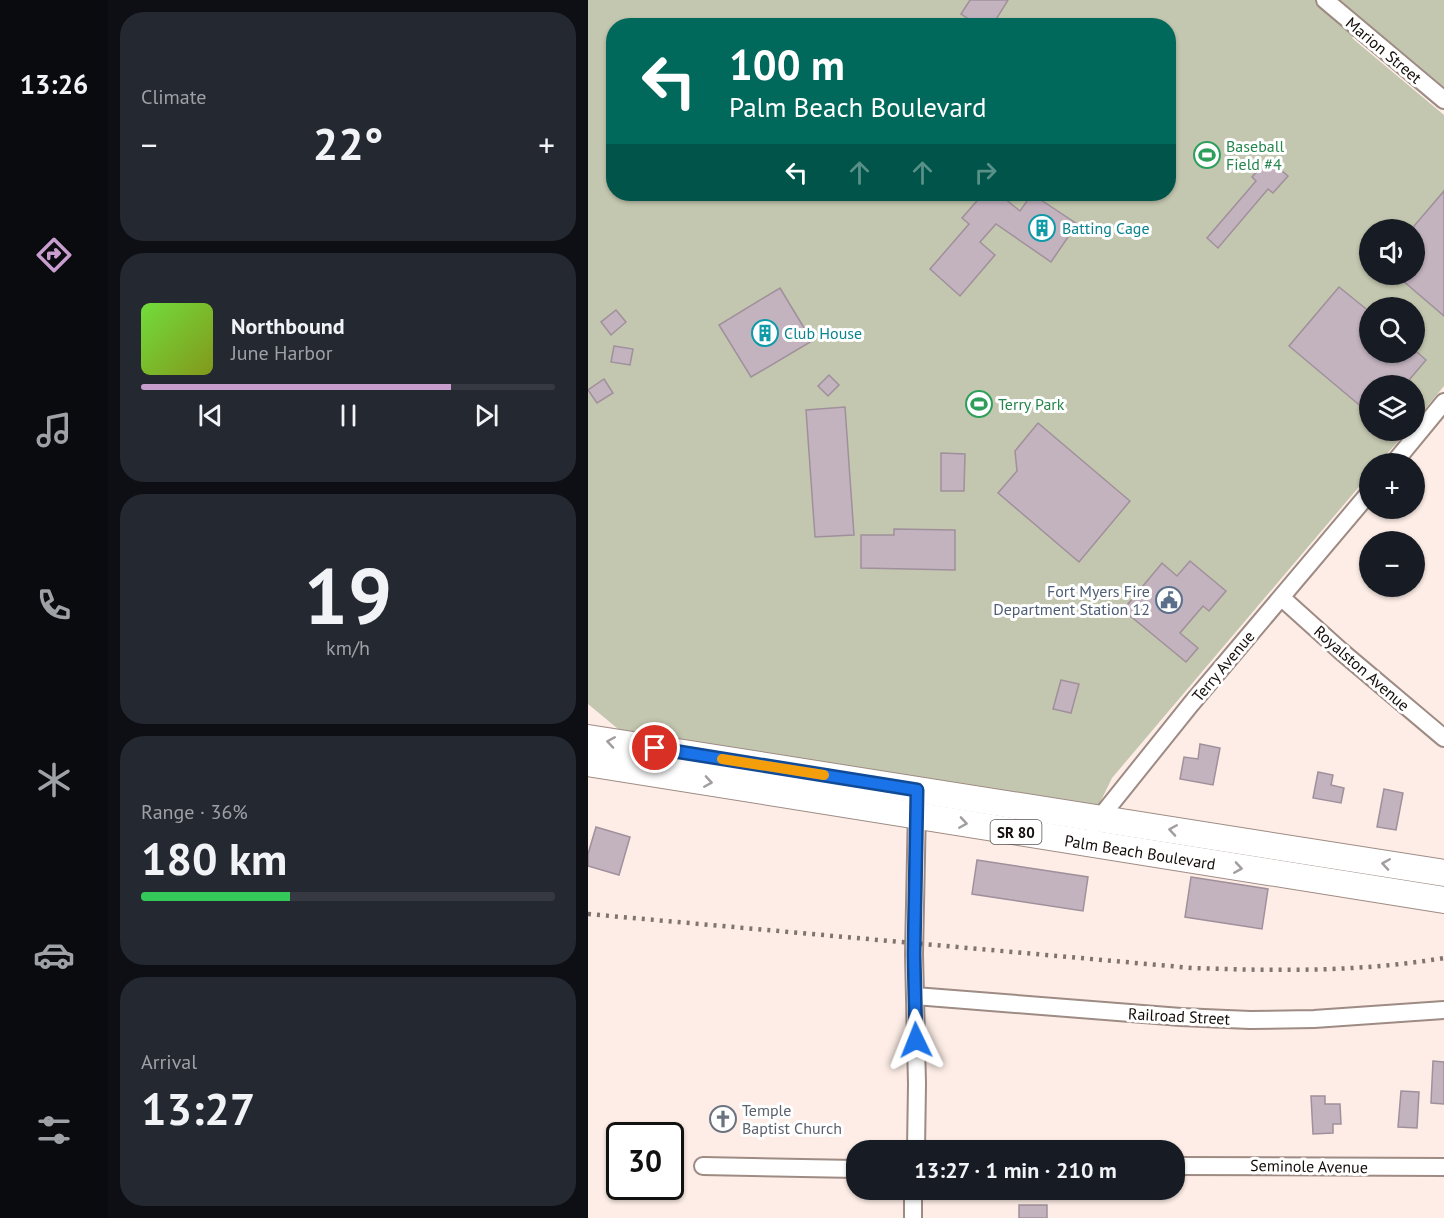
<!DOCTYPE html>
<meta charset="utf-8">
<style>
body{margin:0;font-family:"PT Sans",sans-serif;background:#242831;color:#f1f3f6;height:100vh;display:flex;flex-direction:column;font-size:22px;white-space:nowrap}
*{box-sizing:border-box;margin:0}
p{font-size:20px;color:#9ea1a6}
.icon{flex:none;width:33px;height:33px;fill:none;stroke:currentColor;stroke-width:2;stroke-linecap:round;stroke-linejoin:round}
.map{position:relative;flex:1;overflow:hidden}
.sheet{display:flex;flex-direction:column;gap:12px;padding:12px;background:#0d0f14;width:480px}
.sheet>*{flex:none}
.guide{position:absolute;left:18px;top:18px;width:570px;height:183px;border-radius:24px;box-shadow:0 2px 4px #0004;background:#00695c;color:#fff;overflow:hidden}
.tools{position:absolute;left:771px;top:219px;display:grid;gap:12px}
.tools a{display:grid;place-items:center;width:66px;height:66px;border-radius:50%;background:#171b24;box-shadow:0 2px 4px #0004;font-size:30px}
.speed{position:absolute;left:18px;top:1122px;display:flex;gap:12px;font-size:30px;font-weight:700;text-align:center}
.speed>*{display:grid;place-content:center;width:78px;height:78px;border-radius:50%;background:#171b24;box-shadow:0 2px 4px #0004;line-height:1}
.speed .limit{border:3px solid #111;border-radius:9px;background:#fff;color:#111}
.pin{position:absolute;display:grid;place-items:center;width:51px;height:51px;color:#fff;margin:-26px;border:3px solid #fff;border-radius:50%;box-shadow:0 2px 6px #0007}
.me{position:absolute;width:66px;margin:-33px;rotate:358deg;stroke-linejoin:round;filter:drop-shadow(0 0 4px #0008)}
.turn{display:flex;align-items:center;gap:21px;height:126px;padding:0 24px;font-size:27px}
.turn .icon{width:78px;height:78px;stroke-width:2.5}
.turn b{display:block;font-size:42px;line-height:51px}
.lanes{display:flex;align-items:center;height:57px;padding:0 24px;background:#0003;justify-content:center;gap:30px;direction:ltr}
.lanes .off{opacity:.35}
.big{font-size:45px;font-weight:600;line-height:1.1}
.sheet .widget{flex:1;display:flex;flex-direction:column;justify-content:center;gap:9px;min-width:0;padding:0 21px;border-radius:24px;background:#242831}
.sheet .dial{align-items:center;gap:0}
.dial b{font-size:78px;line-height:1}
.song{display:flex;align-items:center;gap:18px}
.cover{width:72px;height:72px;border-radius:9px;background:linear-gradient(135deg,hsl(100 70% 55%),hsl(70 70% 35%))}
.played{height:6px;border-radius:3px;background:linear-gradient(90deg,#c89ecf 75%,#363941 75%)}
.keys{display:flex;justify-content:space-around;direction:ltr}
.heat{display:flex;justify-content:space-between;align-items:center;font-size:33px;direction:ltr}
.charge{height:9px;border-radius:4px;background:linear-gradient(90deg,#34c759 36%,#363941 0)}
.trip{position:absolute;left:258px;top:1140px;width:339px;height:60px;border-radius:24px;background:#171b24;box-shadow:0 2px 4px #0004;font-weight:600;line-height:60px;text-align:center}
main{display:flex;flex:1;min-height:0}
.tab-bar{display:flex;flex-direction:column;width:108px;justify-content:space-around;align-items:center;background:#090b0e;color:#9ea1a6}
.tab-bar .icon{width:42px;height:42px}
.tab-bar .current{color:#c89ecf}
.tab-bar b{font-size:27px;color:#f1f3f6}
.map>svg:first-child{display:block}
.green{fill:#c4c7af;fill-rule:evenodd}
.building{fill:#c3b3bf;stroke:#9f909b;stroke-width:1.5}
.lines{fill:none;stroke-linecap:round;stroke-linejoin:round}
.street-casing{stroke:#9d8b84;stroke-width:20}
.primary-casing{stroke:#9d8b84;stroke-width:28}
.street{stroke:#fff;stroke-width:16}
.primary{stroke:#fff;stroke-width:26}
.rail{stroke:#7f7470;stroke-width:4.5;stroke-dasharray:3 6;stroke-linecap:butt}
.oneway{stroke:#a19e9d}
.route-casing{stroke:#114b97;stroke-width:15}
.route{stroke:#1a73e8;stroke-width:10}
.slow{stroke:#f59e0b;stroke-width:10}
.labels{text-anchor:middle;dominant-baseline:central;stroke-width:6;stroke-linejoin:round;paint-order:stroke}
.shield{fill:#fff;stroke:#5a5554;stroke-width:1.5}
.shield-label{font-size:15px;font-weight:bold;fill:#130c0a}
.street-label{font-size:16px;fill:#130c0a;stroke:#fff}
.leisure-label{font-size:16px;fill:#27864d;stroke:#fff;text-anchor:start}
.culture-label{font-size:16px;fill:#0d838f;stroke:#fff;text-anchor:start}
.service-label{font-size:16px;fill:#4e5e75;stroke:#fff;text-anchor:end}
.worship-label{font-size:16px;fill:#5b616d;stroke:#fff;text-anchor:start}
</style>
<main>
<nav class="tab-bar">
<b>13:26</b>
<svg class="icon current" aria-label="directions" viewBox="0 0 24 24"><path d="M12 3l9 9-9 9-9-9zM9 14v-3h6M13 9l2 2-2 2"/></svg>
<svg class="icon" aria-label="music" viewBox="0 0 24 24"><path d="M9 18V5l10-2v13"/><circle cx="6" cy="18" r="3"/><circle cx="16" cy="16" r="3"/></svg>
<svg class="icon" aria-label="phone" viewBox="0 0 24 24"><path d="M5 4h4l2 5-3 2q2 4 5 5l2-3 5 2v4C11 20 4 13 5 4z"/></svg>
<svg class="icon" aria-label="climate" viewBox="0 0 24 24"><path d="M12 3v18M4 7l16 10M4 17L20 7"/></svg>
<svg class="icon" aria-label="car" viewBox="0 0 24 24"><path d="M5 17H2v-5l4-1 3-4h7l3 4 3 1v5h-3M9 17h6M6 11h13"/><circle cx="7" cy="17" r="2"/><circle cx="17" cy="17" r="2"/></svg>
<svg class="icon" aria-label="filters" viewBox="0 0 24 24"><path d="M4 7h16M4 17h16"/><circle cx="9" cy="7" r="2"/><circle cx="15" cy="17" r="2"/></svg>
</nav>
<section class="sheet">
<div class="widget"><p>Climate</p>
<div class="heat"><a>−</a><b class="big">22°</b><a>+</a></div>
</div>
<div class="widget">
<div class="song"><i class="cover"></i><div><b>Northbound</b><p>June Harbor</p></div></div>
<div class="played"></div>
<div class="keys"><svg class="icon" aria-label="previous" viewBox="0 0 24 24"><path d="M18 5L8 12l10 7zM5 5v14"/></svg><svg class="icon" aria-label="pause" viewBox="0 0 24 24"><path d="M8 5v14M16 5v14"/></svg><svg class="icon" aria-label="next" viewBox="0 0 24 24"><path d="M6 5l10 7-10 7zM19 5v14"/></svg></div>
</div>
<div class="widget dial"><b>19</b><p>km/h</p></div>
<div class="widget"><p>Range · 36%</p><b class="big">180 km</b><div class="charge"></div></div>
<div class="widget"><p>Arrival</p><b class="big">13:27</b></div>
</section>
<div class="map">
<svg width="856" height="1218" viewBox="0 0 856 1218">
<rect width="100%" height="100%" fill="#fdede6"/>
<g class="green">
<path d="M0,0H734L770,31L764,38L856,115V386L827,421L826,386H782V430L819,431L791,463L782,464L781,475L524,778L506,815L47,743L0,704ZM26,26H580V194H26ZM782,230H826V274H782ZM782,308H826V352H782Z"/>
<path d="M747,0H856V92Z"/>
</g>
<g class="building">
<path d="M382,0H420L404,26H391L373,14Z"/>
<path d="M680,159L700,176L685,193L680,189L630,248L619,238L668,181L664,177Z"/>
<path d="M856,191V316L807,274H826V226Z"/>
<path d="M395,194H411L432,211L444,194L489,224L463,262L408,224L392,242L407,255L372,296L342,269L381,224L374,218Z"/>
<path d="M751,287L782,312V352H829L838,360L816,386H782V414L701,346Z"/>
<path d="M192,288L224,341L163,377L131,325Z"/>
<path d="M28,310L38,322L23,335L13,322Z"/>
<path d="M26,346L45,349L42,365L23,362Z"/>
<path d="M241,375L251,385L240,396L230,386Z"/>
<path d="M16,379L25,393L9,403L0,390Z"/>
<path d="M257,407L266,535L227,537L218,410Z"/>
<path d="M450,423L542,501L491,562L410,493L429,471L427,451Z"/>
<path d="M353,453L377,454L376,491H353Z"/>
<path d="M306,529L367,530V570L273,568V535H306Z"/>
<path d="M602,561L638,591L621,611L615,606L592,633L610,648L598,662L535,610L574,563L589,576Z"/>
<path d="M473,680L491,684L483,713L465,709Z"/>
<path d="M612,744L632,748L625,785L592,779L596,757L610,759Z"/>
<path d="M730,772L745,775L743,785L756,788L753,803L725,798Z"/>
<path d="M796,789L815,793L808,830L789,827Z"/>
<path d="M8,827L42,837L31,875L0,866V854Z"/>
<path d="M389,860L500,877L495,911L384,894Z"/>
<path d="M603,877L680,889L674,929L597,917Z"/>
<path d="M845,1061L856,1062V1104L843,1103Z"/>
<path d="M813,1091L831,1092L829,1128L810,1127Z"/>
<path d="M723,1096H737V1104H752L753,1124H745V1133L725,1134Z"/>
<rect x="431" y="1205" width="28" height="13"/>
</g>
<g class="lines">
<defs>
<g id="street">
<path d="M737,0L856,100"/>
<path d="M805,464L856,402"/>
<path d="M694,598L754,652L856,738"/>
<path d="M506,825L603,704L782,492"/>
<path d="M327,996L593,1017L662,1020L726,1019L856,1010"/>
<path d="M328,1150L329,1084L326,954L329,807"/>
<path d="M115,1166L268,1169"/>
<path d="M586,1166L856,1167"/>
<path d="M325,1190V1218"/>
</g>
<g id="primary">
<path d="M0,738L856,873"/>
<path d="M0,763L856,900"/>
</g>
</defs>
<use href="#street" class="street-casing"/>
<use href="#primary" class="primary-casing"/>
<use href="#street" class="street"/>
<use href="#primary" class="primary"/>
<path class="rail" d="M0,914L604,968C689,971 772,972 856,958"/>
</g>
<defs><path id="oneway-chevron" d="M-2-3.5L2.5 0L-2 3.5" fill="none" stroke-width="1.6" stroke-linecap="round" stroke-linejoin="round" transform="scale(1.5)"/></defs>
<g class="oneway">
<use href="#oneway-chevron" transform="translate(23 742) rotate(-171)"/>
<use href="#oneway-chevron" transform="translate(120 782) rotate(9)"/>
<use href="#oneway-chevron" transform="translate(375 823) rotate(9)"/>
<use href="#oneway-chevron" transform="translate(585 830) rotate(-171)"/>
<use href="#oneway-chevron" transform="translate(798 864) rotate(-171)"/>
<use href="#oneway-chevron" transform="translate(650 868) rotate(9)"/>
</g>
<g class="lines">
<defs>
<path id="route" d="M67,748L329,790L326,954L328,1040"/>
</defs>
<use href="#route" class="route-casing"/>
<use href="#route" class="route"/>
<path class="slow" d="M134,759L236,775"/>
</g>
<defs>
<symbol id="stadium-ring" viewBox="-11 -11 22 22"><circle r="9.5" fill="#fff" stroke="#2e9e5b" stroke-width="1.5"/><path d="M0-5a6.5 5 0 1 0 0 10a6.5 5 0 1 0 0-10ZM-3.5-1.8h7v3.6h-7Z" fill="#2e9e5b"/></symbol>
<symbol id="building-ring" viewBox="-11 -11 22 22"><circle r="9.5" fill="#fff" stroke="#0f9aa8" stroke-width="1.5"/><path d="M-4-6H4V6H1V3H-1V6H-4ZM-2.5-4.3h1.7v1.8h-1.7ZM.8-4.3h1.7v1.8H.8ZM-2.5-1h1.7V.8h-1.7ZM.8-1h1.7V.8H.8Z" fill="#0f9aa8"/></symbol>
<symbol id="civic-ring" viewBox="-11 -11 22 22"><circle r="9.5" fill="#fff" stroke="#5c6f8a" stroke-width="1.5"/><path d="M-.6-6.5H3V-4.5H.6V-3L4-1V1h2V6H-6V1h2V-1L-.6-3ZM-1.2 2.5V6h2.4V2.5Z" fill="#5c6f8a"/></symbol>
<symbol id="church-ring" viewBox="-11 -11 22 22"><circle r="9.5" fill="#fff" stroke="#6b7280" stroke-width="1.5"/><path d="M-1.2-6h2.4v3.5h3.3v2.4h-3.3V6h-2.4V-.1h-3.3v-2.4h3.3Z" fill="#6b7280"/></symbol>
</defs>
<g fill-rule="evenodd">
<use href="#stadium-ring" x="604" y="140" width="30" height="30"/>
<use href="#building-ring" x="439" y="213" width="30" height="30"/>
<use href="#building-ring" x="162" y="318" width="30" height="30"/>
<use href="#stadium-ring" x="376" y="389" width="30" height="30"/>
<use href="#civic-ring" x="566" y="585" width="30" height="30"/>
<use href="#church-ring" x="120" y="1104" width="30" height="30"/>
</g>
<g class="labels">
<rect class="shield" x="402.5" y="820" width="51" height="24" rx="4.5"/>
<g class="shield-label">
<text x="428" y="832">SR 80</text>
</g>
<g class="street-label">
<text transform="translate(796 50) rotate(40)">Marion Street</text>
<text transform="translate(635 666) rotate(-50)">Terry Avenue</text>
<text transform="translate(774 668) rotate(41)">Royalston Avenue</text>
<text transform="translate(552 852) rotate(9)">Palm Beach Boulevard</text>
<text transform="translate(591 1016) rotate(3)">Railroad Street</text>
<text transform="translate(721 1166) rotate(1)">Seminole Avenue</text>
</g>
<g class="leisure-label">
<text x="638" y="146">Baseball<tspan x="638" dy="18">Field #4</tspan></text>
<text x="410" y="404">Terry Park</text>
</g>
<g class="culture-label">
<text x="474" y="228">Batting Cage</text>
<text x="196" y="333">Club House</text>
</g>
<g class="service-label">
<text x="562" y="591">Fort Myers Fire<tspan x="562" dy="18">Department Station 12</tspan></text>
</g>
<g class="worship-label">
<text x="154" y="1110">Temple<tspan x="154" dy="18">Baptist Church</tspan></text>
</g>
</g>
</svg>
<div class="tools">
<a><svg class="icon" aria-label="sound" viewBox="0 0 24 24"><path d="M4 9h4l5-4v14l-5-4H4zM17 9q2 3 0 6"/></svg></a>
<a><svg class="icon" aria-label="search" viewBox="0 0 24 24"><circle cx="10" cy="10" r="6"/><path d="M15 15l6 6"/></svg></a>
<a><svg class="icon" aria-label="layers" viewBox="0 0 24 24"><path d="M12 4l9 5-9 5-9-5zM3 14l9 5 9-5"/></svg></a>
<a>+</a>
<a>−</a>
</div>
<div class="speed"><div class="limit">30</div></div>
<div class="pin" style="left:67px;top:748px;background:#d93025"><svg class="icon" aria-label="arrive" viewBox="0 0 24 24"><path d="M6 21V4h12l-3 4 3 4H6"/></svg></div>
<svg class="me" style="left:328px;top:1040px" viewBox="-20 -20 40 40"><path d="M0-17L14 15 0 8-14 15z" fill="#1a73e8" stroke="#fff" stroke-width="4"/></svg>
<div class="trip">13:27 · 1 min · 210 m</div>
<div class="guide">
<div class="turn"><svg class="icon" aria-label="left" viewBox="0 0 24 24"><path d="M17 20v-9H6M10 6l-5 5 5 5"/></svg><div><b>100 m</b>Palm Beach Boulevard</div></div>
<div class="lanes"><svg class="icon" aria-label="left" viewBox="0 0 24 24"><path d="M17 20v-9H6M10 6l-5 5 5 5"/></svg><svg class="icon off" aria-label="ahead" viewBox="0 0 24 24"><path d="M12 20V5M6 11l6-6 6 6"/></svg><svg class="icon off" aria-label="ahead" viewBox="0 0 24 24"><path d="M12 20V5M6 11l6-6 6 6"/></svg><svg class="icon off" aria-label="right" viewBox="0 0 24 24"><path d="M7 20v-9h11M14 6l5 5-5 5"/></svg></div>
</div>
</div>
</main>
